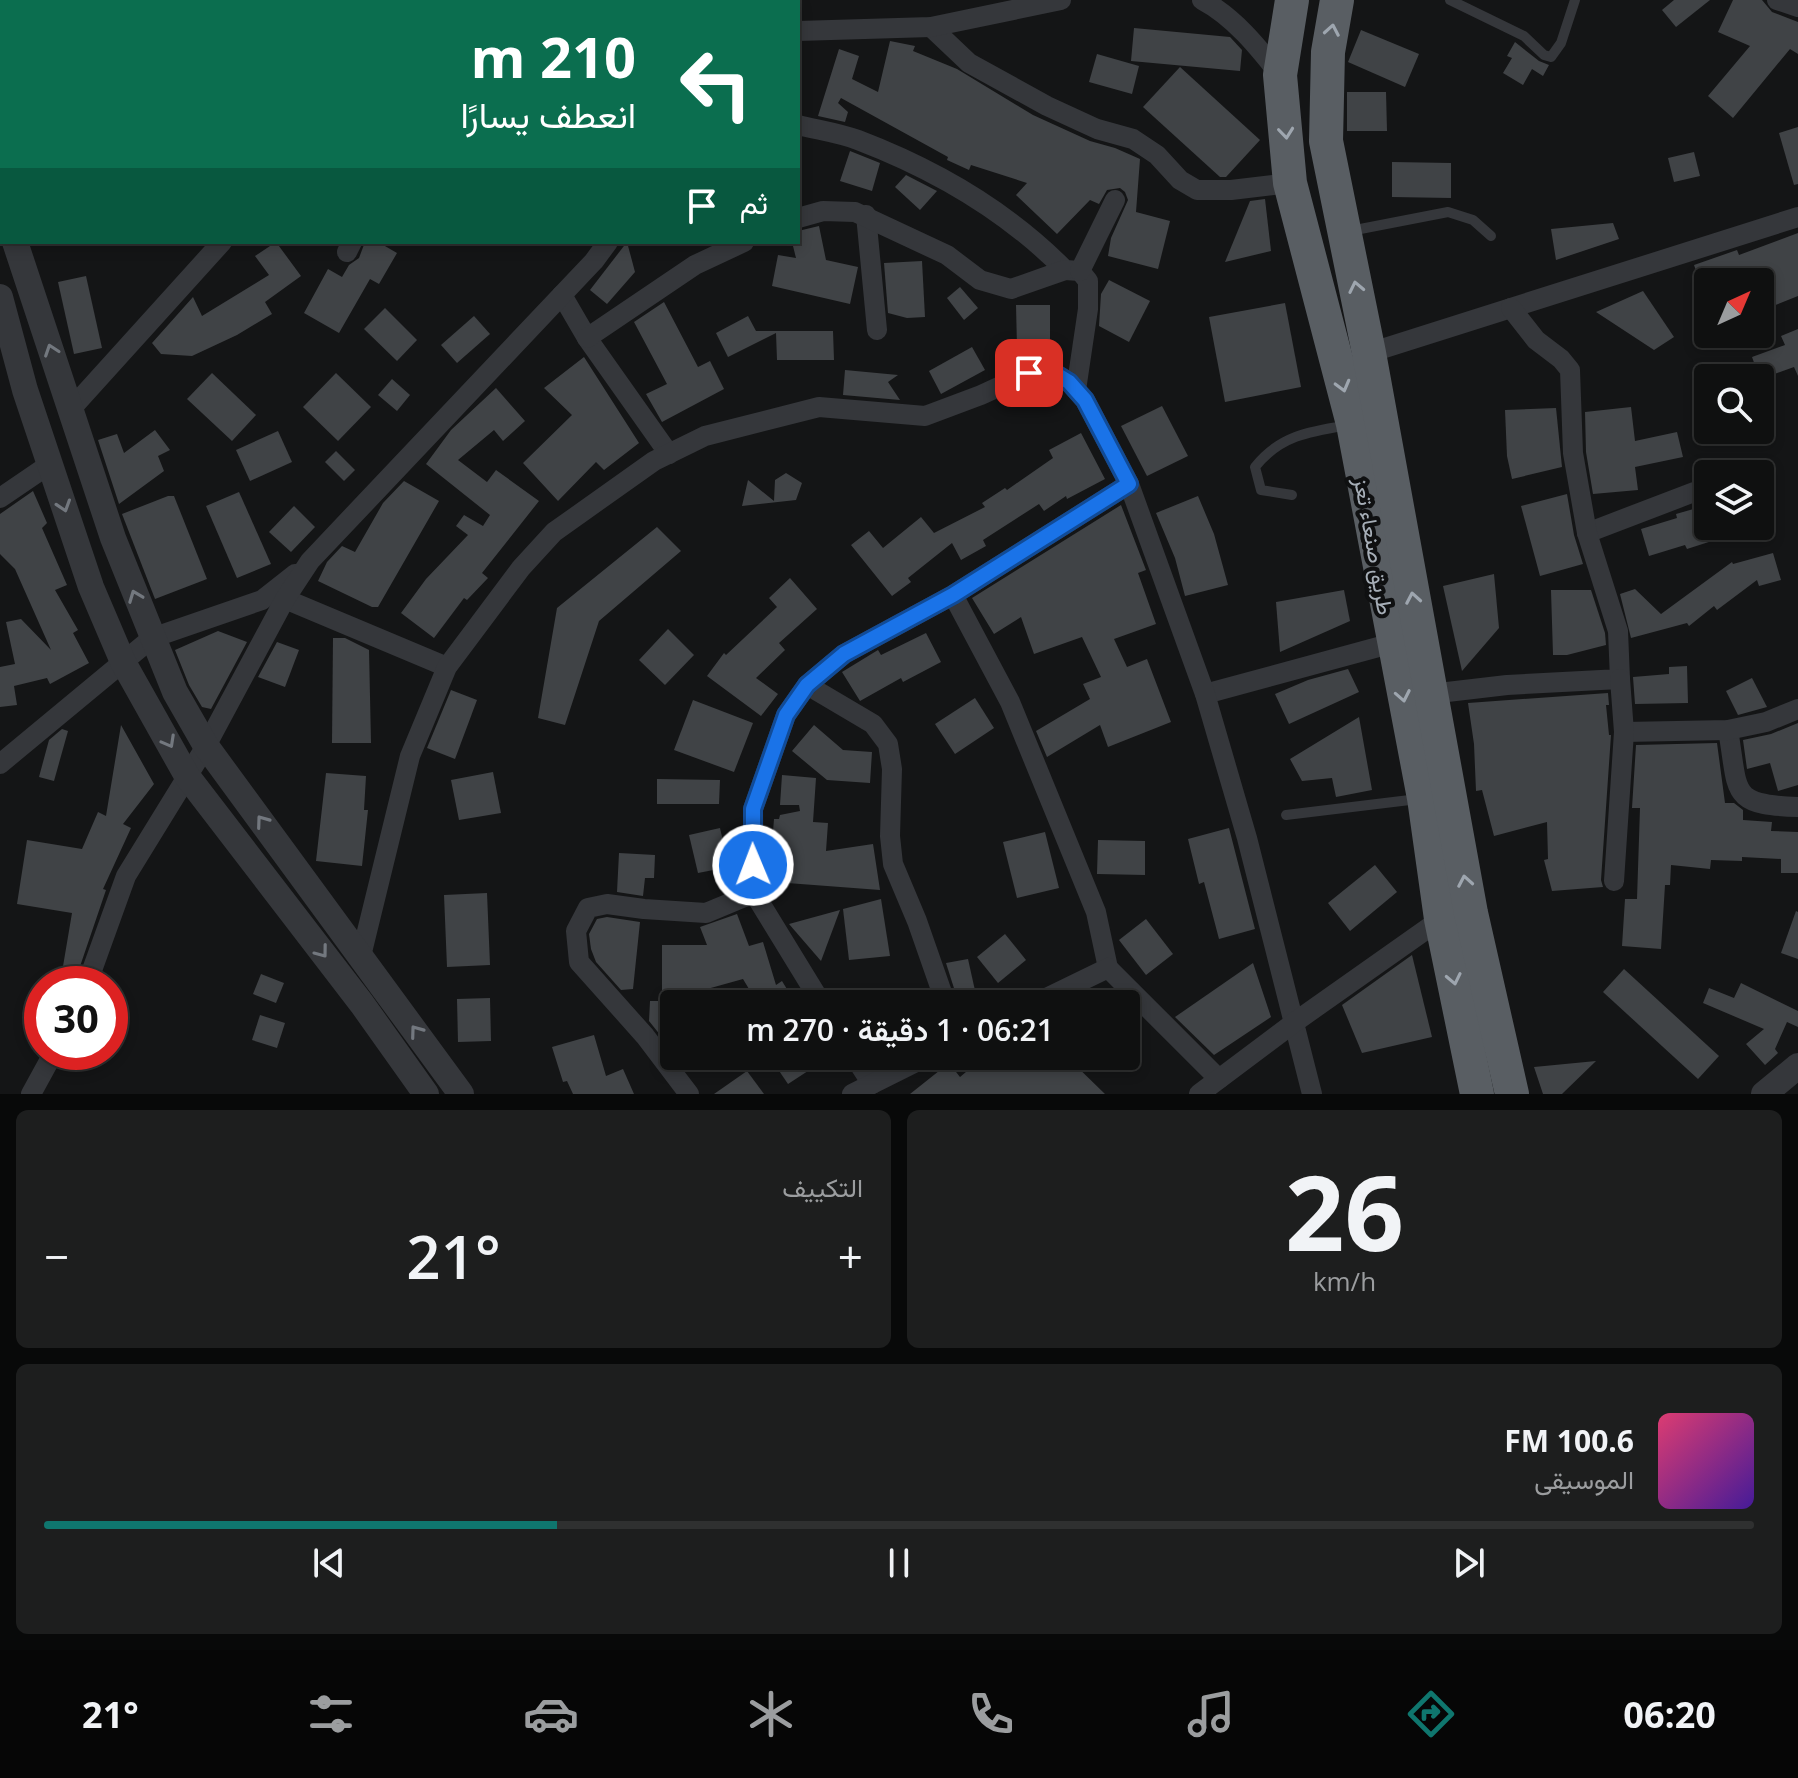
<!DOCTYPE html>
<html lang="ar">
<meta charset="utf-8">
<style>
body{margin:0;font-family:"Open Sans",Vazirmatn,sans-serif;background:#1d1e1e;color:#f1f3f6;direction:rtl;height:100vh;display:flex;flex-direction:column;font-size:30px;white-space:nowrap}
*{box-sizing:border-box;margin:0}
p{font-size:26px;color:#9b9d9f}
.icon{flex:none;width:44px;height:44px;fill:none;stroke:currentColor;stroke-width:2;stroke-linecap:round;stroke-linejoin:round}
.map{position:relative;height:1094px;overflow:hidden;direction:ltr}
.side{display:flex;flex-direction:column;gap:16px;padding:16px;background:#080909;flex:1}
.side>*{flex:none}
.guide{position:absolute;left:0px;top:0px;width:800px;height:244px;box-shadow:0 4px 12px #0003,0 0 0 2px #2f3030;direction:rtl;background:#0b6e4f;color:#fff;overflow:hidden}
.needle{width:52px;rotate:44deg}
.tools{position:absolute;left:1694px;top:268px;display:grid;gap:16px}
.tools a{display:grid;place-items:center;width:80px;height:80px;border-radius:8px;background:#0f1010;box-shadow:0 4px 12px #0003,0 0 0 2px #2f3030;font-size:40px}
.speed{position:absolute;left:24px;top:966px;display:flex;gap:16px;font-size:40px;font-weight:700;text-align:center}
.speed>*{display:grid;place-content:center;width:104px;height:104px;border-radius:50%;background:#0f1010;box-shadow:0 4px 12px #0003,0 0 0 2px #2f3030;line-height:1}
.speed .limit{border:12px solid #d22;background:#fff;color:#111}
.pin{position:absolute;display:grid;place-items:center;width:68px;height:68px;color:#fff;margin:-34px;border-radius:16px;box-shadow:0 4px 12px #0006}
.me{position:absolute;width:88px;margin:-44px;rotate:359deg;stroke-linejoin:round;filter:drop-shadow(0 0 6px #0008)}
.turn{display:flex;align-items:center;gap:28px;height:168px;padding:0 32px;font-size:36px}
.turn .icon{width:104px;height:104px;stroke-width:2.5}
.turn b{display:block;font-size:56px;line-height:68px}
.then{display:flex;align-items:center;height:76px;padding:0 32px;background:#0003;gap:16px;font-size:30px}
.big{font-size:60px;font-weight:600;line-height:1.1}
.side .tile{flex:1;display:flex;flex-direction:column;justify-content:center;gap:12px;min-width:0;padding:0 28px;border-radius:12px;background:#1d1e1e}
.side .dial{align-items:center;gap:0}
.dial b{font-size:104px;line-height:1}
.song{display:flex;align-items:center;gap:24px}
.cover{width:96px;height:96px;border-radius:12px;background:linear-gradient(135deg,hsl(340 70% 55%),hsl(260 70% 35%))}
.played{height:8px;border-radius:4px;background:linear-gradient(90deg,#0f766e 30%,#2f3030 30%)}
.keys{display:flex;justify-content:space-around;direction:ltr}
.heat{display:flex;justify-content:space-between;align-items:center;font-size:44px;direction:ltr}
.side .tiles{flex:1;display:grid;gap:16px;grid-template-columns:1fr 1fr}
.tile:last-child{grid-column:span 2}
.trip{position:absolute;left:660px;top:990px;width:480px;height:80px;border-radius:8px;background:#0f1010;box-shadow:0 4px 12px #0003,0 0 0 2px #2f3030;font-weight:600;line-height:80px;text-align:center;direction:rtl}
.tabs{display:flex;height:128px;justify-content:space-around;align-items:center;background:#060606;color:#9b9d9f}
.tabs .icon{width:56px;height:56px}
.tabs .current{color:#0f766e}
.tabs b{font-size:36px;color:#f1f3f6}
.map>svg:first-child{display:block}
.building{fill:#404346}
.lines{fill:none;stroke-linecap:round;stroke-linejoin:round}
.service{stroke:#35373b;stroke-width:10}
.minor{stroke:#35373b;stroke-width:20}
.tertiary{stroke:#35373b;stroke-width:26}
.trunk{stroke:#595e63;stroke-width:34}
.oneway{stroke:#9ea6af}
.oneway2{stroke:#73787f}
.route-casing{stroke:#114b97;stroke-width:20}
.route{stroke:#1a73e8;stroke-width:14}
.labels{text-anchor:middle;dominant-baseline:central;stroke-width:8;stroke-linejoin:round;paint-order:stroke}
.street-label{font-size:22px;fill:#a6aeb7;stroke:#0f1011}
</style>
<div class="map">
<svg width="1798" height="1094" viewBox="0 0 1798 1094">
<rect width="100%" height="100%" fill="#141516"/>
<g class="building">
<path d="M1674,0H1710L1676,27L1662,10Z"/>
<path d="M1733,0H1762L1772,12L1798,22V54L1790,49L1733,118L1708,96L1750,46L1718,32Z"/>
<path d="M1134,28L1230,37L1242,50L1240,71L1131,61Z"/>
<path d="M1361,30L1419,54L1405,87L1348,62Z"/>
<path d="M890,41L915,46L913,51L957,69L1033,115L1090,141L1115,148L1140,159L1136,212L1170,221L1158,269L1108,256L1111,238L1128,200L1125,192L1120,188L1107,190L1099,204L1090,200L1057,234L1016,195L1027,183L971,165L969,170L947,160L948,157L841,98L838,103L848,112L845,122L818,116L839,49L859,56L852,79L878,92Z"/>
<path d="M1515,42L1539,61L1549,65L1543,76L1532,69L1523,85L1503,73L1512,58L1507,56Z"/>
<path d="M1097,54L1139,66L1132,94L1089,82Z"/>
<path d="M1180,67L1260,140L1226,177H1220L1143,107Z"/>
<path d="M1347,92H1386L1387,131H1347Z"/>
<path d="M1798,127V184L1794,185L1779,133Z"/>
<path d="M850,151L880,163L872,191L840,181Z"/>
<path d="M1694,152L1700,176L1674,182L1668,158Z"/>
<path d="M1392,162L1451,163V198L1392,197Z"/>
<path d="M906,175L937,191L920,210L895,187Z"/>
<path d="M1265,199L1271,251L1225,262L1250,201Z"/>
<path d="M1613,223L1619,239L1556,260L1551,229Z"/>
<path d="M819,226L826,260L858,267L850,304L772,286L778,255L796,258L792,242H798V231Z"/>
<path d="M1798,233V296L1768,308L1760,282H1700L1694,265L1737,250L1739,255Z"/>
<path d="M276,242L301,276L265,302L272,314L237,335L192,356L161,354L152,343L193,297L202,316L269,275L255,256Z"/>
<path d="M365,242H378L397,253L379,284L370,279L339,333L304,313L328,269L342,277L349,265L359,258Z"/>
<path d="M627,242L635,272L607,304L590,290Z"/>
<path d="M922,261L925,317L907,318L888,313L884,263Z"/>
<path d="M86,276L102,348L74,354L58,282Z"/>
<path d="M1109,280L1150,301L1129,342L1099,326L1101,294Z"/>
<path d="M960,287L978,308L964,320L947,298Z"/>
<path d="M1643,291L1674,337L1654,350L1596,312Z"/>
<path d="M664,302L698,367L710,361L724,389L662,422L646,394L667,384L634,322Z"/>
<path d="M1285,303L1301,387L1225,402L1209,317Z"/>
<path d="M1016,305H1050V347H1017Z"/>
<path d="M385,308L417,340L397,361L364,329Z"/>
<path d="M474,316L490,334L457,363L441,345Z"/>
<path d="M748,316L756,331H833L834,360H777L776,333L728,357L716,333Z"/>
<path d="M1798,329V376L1794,367L1760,379L1752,357L1785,345L1781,336Z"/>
<path d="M972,347L985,370L941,394L929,371Z"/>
<path d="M584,357L639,443L604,470L596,462L558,501L523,463L572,415L544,388Z"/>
<path d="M845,370L898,375L888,382L900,400L843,395Z"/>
<path d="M212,373L256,415L232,441L187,399Z"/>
<path d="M336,373L371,407L338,441L303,407Z"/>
<path d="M392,379L410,395L397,411L378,395Z"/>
<path d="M496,388L525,421L503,441L494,430L458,460L487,482L496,470L539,501L482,573L488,578L467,600L464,598L434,638L401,613L426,579L468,535L456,526L464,515L483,526L490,515L426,464L451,430Z"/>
<path d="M1162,406L1188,456L1147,476L1121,426Z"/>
<path d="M1631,407L1635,441L1677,432L1683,457L1635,467L1638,490L1593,494L1586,452L1585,412Z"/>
<path d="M1556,408L1562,467L1512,479L1507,456L1505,410Z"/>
<path d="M155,430L170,450L158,456L164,471L119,504L98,440L117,434L124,453Z"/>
<path d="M278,431L292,462L250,481L236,450Z"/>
<path d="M1081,433L1105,479L1067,499L1066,496L1044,511L1039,504L983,540L986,546L961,560L952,543L908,578L911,582L892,596L851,545L869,531L883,548L921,517L934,533L985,507L982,503L1005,488L1007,490L1053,458L1049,450Z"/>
<path d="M336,451L355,470L344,481L325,462Z"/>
<path d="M786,473L802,483L796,500L742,506L748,480L774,501L775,480Z"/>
<path d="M404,481L439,501L378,607H372L318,581L327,562L342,546L355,552L383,503Z"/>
<path d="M33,491L47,523L42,528L67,585L55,590L78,630L73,633L89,663L50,684L47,678L14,686L17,705L0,707V667L15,664L6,622L21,619L51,650L15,569L0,554V514Z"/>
<path d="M239,492L271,564L237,578L206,506Z"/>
<path d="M1567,494L1574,535L1583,564L1540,576L1521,506Z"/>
<path d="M168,496H174L207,579L155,599L122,514Z"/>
<path d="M1198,496L1214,534L1228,585L1185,596L1175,558L1156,513Z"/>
<path d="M1121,505L1146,570L1138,573L1156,624L1114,639L1127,667L1147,659L1171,722L1108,747L1100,725L1047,757L1036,731L1090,699L1083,684L1101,677L1082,637L1034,654L1021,617L994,634L972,598Z"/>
<path d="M294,506L315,527L291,552L269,532Z"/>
<path d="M1704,506L1708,526L1715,540L1687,549L1685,545L1649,556L1641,529L1677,518L1676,514Z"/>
<path d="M657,527L681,551L599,621L565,725L538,718L557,608Z"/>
<path d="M1773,553L1781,580L1759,586L1757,580L1717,610L1714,606L1689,626L1687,623L1631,638L1620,594L1635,589L1661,614L1732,562L1733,564Z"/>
<path d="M1494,574L1499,628L1462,671L1443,586Z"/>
<path d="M790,578L817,609L779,643L785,650L756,678L778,694L761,716L707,676L724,653L726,655L777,607L769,598Z"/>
<path d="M1344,590L1350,621L1280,652L1276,602Z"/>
<path d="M1551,590H1591L1605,633L1606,645L1567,655H1553Z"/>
<path d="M668,629L694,655L665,685L639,660Z"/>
<path d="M218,631L247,642L211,709L202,707L189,685L175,650Z"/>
<path d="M926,633L941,662L903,682L901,678L860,701L842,672L878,650L881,655Z"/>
<path d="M333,638H345L369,650L371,743H332Z"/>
<path d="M277,642L299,650L285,687L258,677Z"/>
<path d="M1687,666L1688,703L1635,704L1633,677L1669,674V667Z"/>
<path d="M1348,669L1359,692L1289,724L1275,694L1308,680Z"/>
<path d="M1752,678L1767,707L1738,715L1726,691Z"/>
<path d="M451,690L477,700L455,759L427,748Z"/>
<path d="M1608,693L1609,705H1606L1609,735H1611L1601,880L1603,887L1552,891L1544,860L1548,859L1547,822L1494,836L1482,790L1476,791L1474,744L1468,703Z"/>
<path d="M975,698L994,728L955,754L935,724Z"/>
<path d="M693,700L753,723L734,772L674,750Z"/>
<path d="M1359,717L1372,790L1336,797L1332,778L1302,781L1290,759Z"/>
<path d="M1798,723V785L1778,791L1770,763L1747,769L1743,740L1771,734Z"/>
<path d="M121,725L154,784L123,824L131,828L103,889L106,890L74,984H60L72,913L17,904L27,840L82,849L98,812L106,816Z"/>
<path d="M814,725L843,750L872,752L870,783L827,780L792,751Z"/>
<path d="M62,729L68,731L54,781L39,777L49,740Z"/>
<path d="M1717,743L1725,803H1734L1743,810V820L1772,822L1771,831L1798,832V873H1781V859L1742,857V861L1711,860L1710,869L1671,865L1670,885H1665L1661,949L1622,946L1625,899H1637L1640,808H1632L1636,745Z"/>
<path d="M493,772L501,813L459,820L451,780Z"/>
<path d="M326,773L366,776L364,810H368L362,866L316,861Z"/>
<path d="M782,775L816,778L813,822L828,823L826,851L873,844L880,890L774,882L777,844H772L774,819H779L780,815L800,811L799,805H780Z"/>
<path d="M657,779L720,780L719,804H657Z"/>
<path d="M720,828L729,867L698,873L689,835Z"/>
<path d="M1229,828L1255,929L1219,939L1204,882L1199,884L1188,839Z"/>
<path d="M1045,832L1059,888L1017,898L1003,842Z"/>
<path d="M1098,840L1145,841V875L1097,874Z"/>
<path d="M619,853L655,855L654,878H645L643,896L617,892Z"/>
<path d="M1375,865L1397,892L1350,931L1328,903Z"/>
<path d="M487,893L490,965L447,967L444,895Z"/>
<path d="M881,899L890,956L849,960L843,909Z"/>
<path d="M840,910L821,961L789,924Z"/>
<path d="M1796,911L1798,912V959L1781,953Z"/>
<path d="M737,914L749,946L763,942L776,985L782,981L796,1004H758L743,979L664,1001H674V1041H665L649,1021L650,1001H662V945H707L700,927Z"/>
<path d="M607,917L640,922L633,989L621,990L596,962L591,949L589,934L597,919Z"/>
<path d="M1146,919L1173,954L1146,975L1119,940Z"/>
<path d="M1005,934L1026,960L998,983L977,957Z"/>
<path d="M1412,955L1432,1037L1362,1053L1342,1005Z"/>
<path d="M968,959L978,1004H959L946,963Z"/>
<path d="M1253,963L1271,1017L1214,1055L1175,1017Z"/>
<path d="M1624,969L1719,1056L1698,1079L1603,992Z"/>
<path d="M261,974L284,983L276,1003L253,994Z"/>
<path d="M1741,983L1798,1011V1027L1787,1022L1775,1049L1778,1053L1765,1065L1746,1044L1764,1029L1703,1003L1709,988L1734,998Z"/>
<path d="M490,998L491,1041L458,1042L457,999Z"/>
<path d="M260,1015L285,1023L277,1048L252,1040Z"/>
<path d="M594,1035L606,1076L623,1069L634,1094H573L567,1081L563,1082L552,1047Z"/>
<path d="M769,1056H831L788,1084Z"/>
<path d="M985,1056H1066L1105,1094H910L949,1063L960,1077Z"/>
<path d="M1596,1061L1562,1094H1543L1534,1067Z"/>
<path d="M747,1071L764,1094H714Z"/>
</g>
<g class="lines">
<g class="service">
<path d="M1450,0L1524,36L1544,55L1551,57L1561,43L1575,0"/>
<path d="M1350,231L1448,212L1473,220L1491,236"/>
<path d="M1292,495L1261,490L1255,467C1280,435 1312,431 1349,425"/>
<path d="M1286,815L1418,799"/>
</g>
<g class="minor">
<path d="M592,0L602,2"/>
<path d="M1202,0C1234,17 1258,47 1280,75"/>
<path d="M1777,0L1798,7"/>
<path d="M448,2L450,0"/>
<path d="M767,2V0"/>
<path d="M931,27L969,63L1047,106L1097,129L1133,139L1157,155L1180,180L1197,190H1231L1290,183"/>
<path d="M798,31L931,27L1061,0"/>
<path d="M798,125C818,130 839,133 858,140C934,169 1008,212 1065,270L1080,271L1088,281V309L1076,390"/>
<path d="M866,215L877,330"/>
<path d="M798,218L823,211L855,212L947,255L980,280L1011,289L1065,270"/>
<path d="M347,252L352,242"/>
<path d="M1080,271L1115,200"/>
<path d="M562,295L587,338L669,454"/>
<path d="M587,338L695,265L744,242"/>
<path d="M1369,353L1798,217"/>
<path d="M71,409L222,242"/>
<path d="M0,498L50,464"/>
<path d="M1587,533L1694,492"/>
<path d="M953,595L1010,702L1096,912L1108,968"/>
<path d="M285,599L447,667"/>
<path d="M807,685L873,724L888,744L892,769L890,836L893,864L917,921L946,1004"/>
<path d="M1205,694L1393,643"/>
<path d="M1430,694L1507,685L1620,679L1618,631L1587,533L1573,453L1570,370L1561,359L1536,340L1511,308"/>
<path d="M1728,730C1739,792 1728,805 1798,807"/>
<path d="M1624,732L1728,730L1766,722L1798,709"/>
<path d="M0,764L152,638L262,600L295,574"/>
<path d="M1614,881L1624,732L1620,679"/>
<path d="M754,893L822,1004"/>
<path d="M361,956L410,756L447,667L521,568L554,532L654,461L705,436L819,407L925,416L981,395L1029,373L1051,371L1069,382L1085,400L1129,484L1205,694L1247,838L1312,1094"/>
<path d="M87,984L126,876L206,746L285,599L310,561L594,261L608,242"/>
<path d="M1034,1004L1108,968L1219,1079"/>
<path d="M854,1056L872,1084"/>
<path d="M31,1094L54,1052"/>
<path d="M689,1094L645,1036L579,962L576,931L588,908L607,904L644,909L706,913L754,893L753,809L786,715L807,685L844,654L953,595L1129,484"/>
<path d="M852,1094L928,1056"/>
<path d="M1199,1094L1295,1022L1441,919"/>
</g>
<g class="tertiary">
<path d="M0,192L2,199"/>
<path d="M15,242L113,538L175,692L206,746L461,1094"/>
<path d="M0,297L25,390L91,587L123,662L187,776L362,1004L426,1094"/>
<path d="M1764,1094L1798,1066"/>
</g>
<g class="trunk">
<path d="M1292,0L1280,75L1290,183L1353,424L1424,798L1441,919L1477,1094"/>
<path d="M1337,0L1328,52L1326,141L1369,353L1471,913L1512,1094"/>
</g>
</g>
<defs><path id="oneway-chevron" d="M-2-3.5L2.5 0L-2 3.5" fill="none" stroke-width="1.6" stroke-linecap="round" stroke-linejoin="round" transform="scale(2)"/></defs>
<g class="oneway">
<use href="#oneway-chevron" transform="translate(1332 30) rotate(-80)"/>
<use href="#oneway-chevron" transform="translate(1286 133) rotate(84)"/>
<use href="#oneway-chevron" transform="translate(1356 287) rotate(-102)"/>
<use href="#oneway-chevron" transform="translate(1343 386) rotate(75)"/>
<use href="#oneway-chevron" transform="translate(1413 598) rotate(-100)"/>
<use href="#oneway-chevron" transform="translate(1403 696) rotate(79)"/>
<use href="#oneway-chevron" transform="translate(1465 881) rotate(-100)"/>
<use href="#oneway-chevron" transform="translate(1454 979) rotate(78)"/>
</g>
<g class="oneway2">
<use href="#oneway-chevron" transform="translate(51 350) rotate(-109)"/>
<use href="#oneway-chevron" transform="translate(64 506) rotate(72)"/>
<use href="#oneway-chevron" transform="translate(135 596) rotate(-111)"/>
<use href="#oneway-chevron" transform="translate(169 742) rotate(61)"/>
<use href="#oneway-chevron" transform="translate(262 821) rotate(-126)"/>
<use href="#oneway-chevron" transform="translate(322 952) rotate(53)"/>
<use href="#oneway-chevron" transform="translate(416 1031) rotate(-126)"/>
</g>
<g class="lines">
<defs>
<path id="route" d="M753,865V809L786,715L807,685L844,654L953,595L1129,484L1085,400L1069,382L1051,371L1029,373"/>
</defs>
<use href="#route" class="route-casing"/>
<use href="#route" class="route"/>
</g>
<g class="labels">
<g class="street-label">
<text transform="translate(1375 546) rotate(80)">طريق صنعاء تعز</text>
</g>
</g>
</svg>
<div class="tools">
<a><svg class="needle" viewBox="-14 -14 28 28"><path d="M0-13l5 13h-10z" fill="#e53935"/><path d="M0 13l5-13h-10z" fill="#9b9d9f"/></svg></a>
<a><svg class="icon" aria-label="search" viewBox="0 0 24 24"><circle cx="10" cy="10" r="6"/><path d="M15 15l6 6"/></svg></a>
<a><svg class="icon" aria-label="layers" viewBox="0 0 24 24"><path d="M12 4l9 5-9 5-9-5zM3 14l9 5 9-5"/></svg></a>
</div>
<div class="speed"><div class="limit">30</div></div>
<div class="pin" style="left:1029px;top:373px;background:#d93025"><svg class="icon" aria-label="arrive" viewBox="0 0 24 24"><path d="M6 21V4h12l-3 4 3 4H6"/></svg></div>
<svg class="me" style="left:753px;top:865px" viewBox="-20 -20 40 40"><circle r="17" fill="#1a73e8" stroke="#fff" stroke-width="3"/><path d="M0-11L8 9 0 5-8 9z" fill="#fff"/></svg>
<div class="trip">06:21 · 1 دقيقة · 270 m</div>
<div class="guide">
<div class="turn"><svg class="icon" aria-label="left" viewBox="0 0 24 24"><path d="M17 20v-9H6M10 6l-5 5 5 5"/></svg><div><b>210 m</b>انعطف يسارًا</div></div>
<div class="then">ثم<svg class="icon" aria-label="arrive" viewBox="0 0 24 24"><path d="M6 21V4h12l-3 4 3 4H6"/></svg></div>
</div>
</div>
<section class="side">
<div class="tiles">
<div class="tile dial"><b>26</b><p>km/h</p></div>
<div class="tile"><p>التكييف</p>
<div class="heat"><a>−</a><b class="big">21°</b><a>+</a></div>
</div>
<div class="tile">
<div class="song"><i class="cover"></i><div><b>100.6 FM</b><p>الموسيقى</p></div></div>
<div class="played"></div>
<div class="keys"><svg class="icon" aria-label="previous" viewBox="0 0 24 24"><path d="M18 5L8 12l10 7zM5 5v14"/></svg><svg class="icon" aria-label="pause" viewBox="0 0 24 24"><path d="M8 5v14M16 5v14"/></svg><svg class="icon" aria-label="next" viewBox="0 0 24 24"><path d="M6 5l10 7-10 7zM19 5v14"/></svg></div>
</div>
</div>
</section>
<nav class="tabs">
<b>06:20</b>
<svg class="icon current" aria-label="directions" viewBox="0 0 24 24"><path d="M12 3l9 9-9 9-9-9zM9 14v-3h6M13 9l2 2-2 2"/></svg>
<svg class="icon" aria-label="music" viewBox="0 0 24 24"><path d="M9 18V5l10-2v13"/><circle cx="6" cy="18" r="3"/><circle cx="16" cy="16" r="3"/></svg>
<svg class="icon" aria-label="phone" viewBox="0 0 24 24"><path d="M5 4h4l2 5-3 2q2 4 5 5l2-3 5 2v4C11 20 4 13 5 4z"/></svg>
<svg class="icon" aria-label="climate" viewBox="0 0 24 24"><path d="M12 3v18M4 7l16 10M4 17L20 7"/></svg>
<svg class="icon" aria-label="car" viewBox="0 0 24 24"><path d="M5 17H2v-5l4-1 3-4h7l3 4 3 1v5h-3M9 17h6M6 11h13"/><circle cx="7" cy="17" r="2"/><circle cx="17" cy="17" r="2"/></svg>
<svg class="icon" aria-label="filters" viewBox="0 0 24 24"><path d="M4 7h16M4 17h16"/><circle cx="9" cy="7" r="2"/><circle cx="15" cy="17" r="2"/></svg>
<b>21°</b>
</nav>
